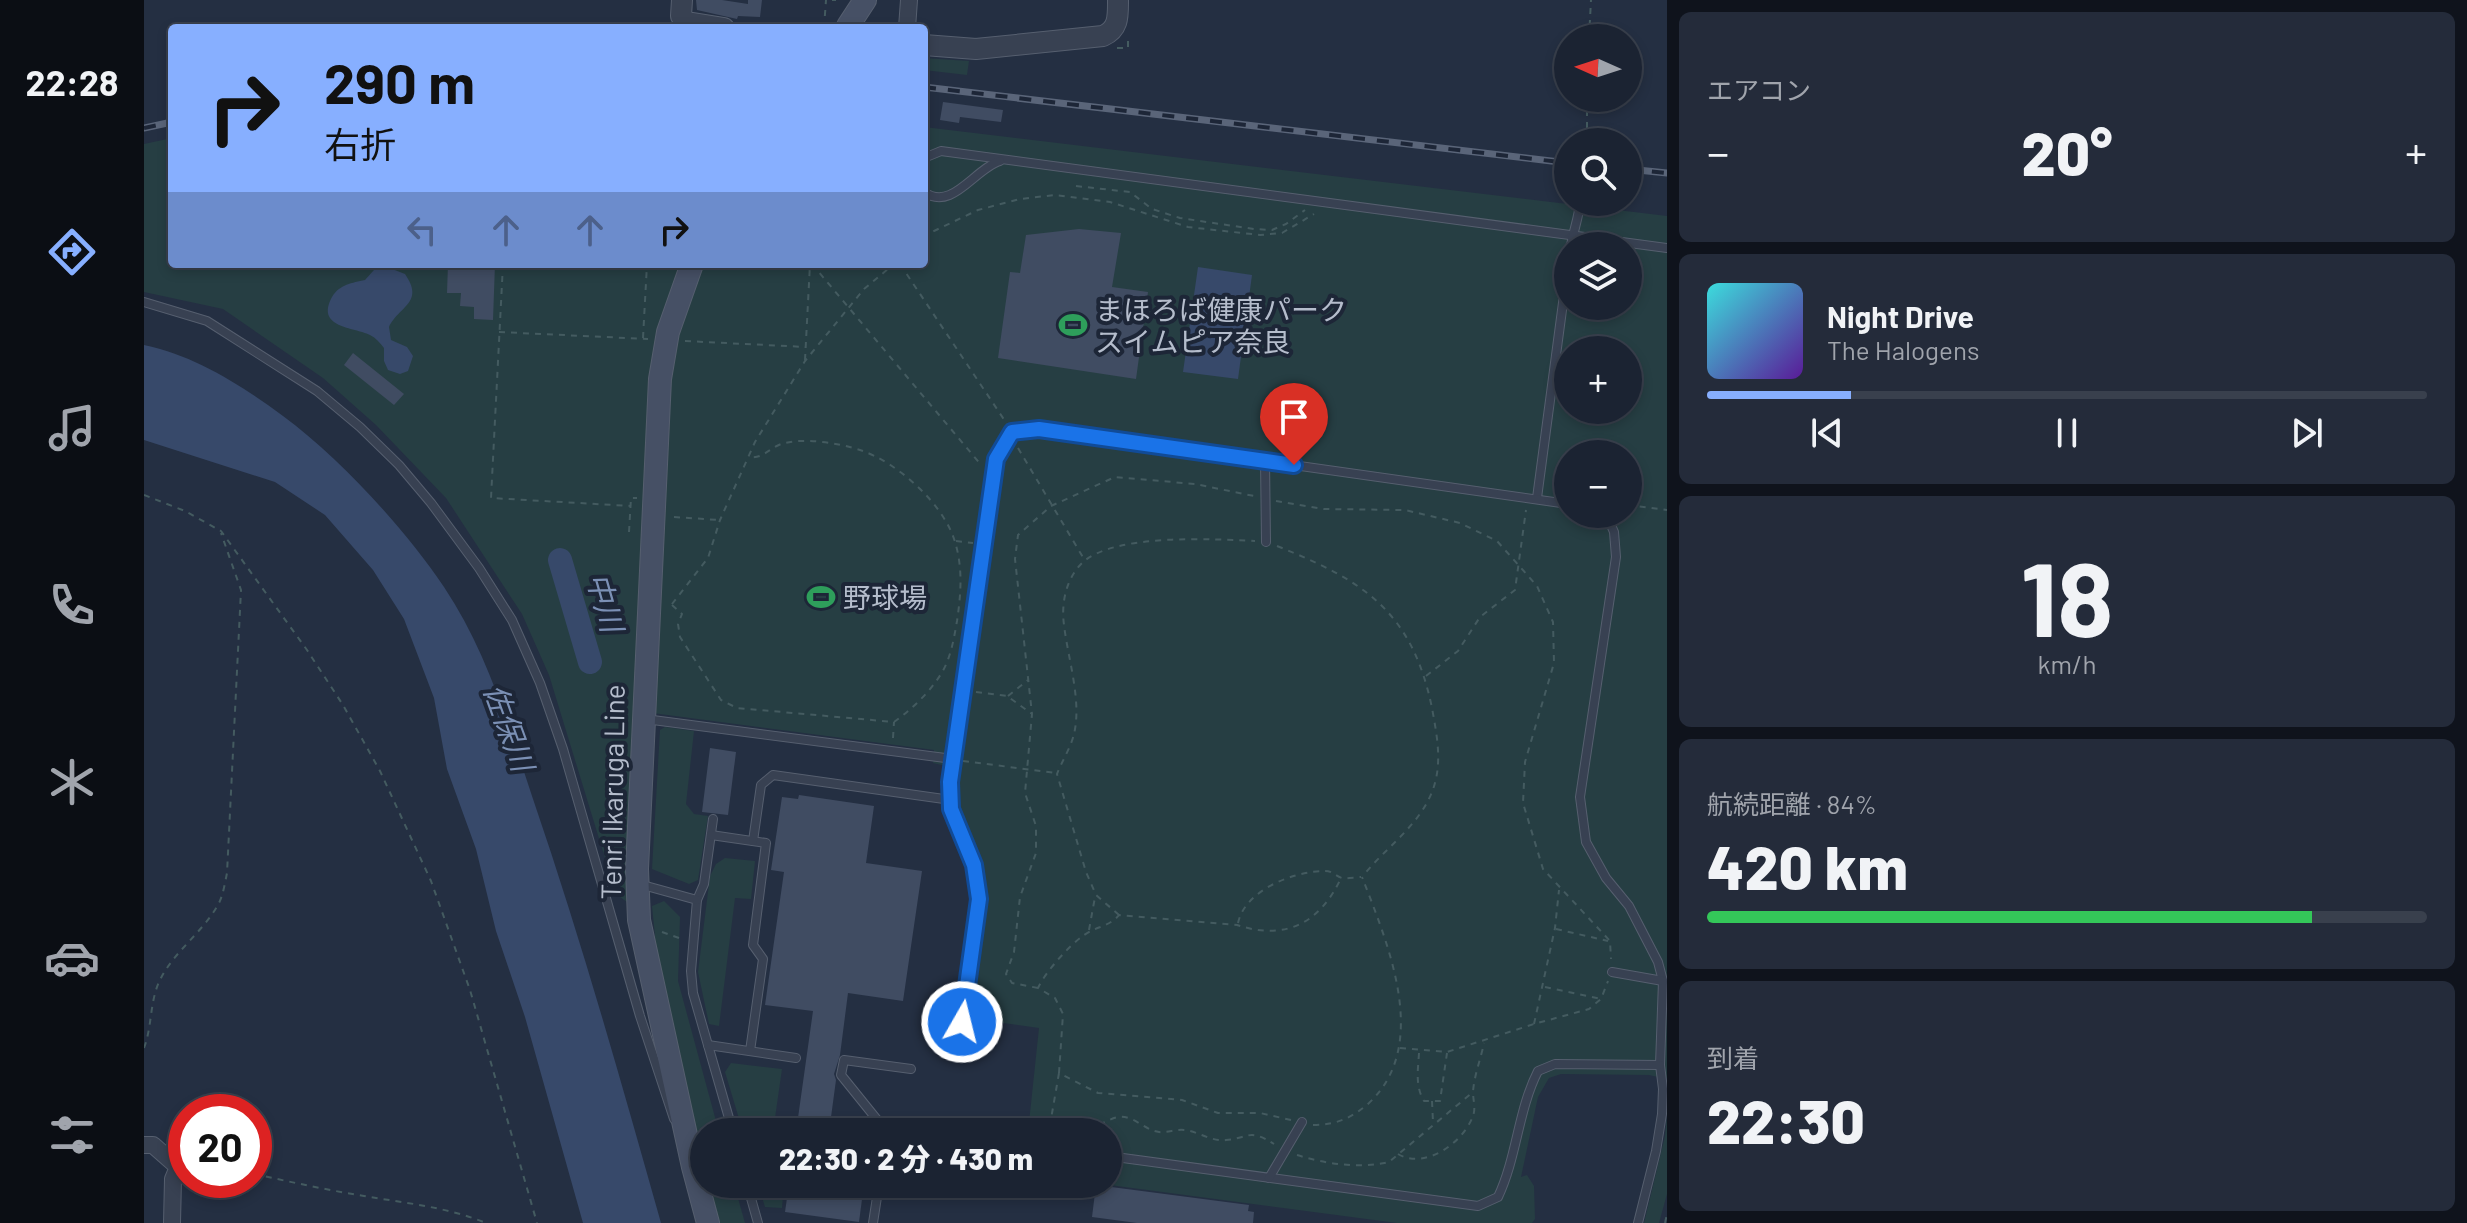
<!DOCTYPE html>
<html lang="ja">
<meta charset="utf-8">
<style>
body{margin:0;font-family:Barlow,"Noto Sans JP",sans-serif;background:#242b3a;color:#f1f3f6;height:100vh;display:flex;flex-direction:column;font-size:30px;white-space:nowrap}
*{box-sizing:border-box;margin:0}
p{font-size:26px;color:#a0a4ac}
.icon{flex:none;width:44px;height:44px;fill:none;stroke:currentColor;stroke-width:2;stroke-linecap:round;stroke-linejoin:round}
.map{position:relative;flex:1;overflow:hidden}
.drawer{display:flex;flex-direction:column;gap:12px;padding:12px;background:#0f131c;width:800px}
.drawer>*{flex:none}
.top-card{position:absolute;left:24px;top:24px;width:760px;height:244px;border-radius:8px;box-shadow:0 4px 12px #0003,0 0 0 2px #39404d;background:#87afff;color:#111;overflow:hidden}
.needle{width:52px;rotate:273deg}
.controls{position:absolute;left:1410px;top:24px;display:grid;gap:16px}
.controls a{display:grid;place-items:center;width:88px;height:88px;border-radius:50%;background:#1b2332;box-shadow:0 4px 12px #0003,0 0 0 2px #39404d;font-size:40px}
.speed{position:absolute;left:24px;top:1094px;display:flex;gap:16px;font-size:40px;font-weight:700;text-align:center}
.speed>*{display:grid;place-content:center;width:104px;height:104px;border-radius:50%;background:#1b2332;box-shadow:0 4px 12px #0003,0 0 0 2px #39404d;line-height:1}
.speed .limit{border:12px solid #d22;background:#fff;color:#111}
.pin{position:absolute;display:grid;place-items:center;width:68px;height:68px;color:#fff;margin:-82px -34px;border-radius:50% 50% 50% 0;rotate:-45deg;box-shadow:0 0 8px #0007}
.pin .icon{rotate:45deg}
.me{position:absolute;width:88px;margin:-44px;rotate:8deg;stroke-linejoin:round;filter:drop-shadow(0 0 6px #0008)}
.turn{display:flex;align-items:center;gap:28px;height:168px;padding:0 24px;font-size:36px}
.turn .icon{width:104px;height:104px;stroke-width:2.5}
.turn b{display:block;font-size:56px;line-height:68px}
.lanes{display:flex;align-items:center;height:76px;padding:0 24px;background:#0003;justify-content:center;gap:40px;direction:ltr}
.lanes .off{opacity:.35}
.big{font-size:60px;font-weight:800;line-height:1.1}
.drawer .card{flex:1;display:flex;flex-direction:column;justify-content:center;gap:12px;min-width:0;padding:0 28px;border-radius:12px;background:#242b3a}
.drawer .dial{align-items:center;gap:0}
.dial b{font-size:104px;line-height:1}
.song{display:flex;align-items:center;gap:24px}
.cover{width:96px;height:96px;border-radius:12px;background:linear-gradient(135deg,hsl(180 70% 55%),hsl(270 70% 35%))}
.played{height:8px;border-radius:4px;background:linear-gradient(90deg,#87afff 20%,#39404d 20%)}
.keys{display:flex;justify-content:space-around;direction:ltr}
.heat{display:flex;justify-content:space-between;align-items:center;font-size:44px;direction:ltr}
.charge{height:12px;border-radius:6px;background:linear-gradient(90deg,#34c759 84%,#39404d 0)}
.trip{position:absolute;left:546px;top:1118px;width:432px;height:80px;border-radius:40px;background:#1b2332;box-shadow:0 4px 12px #0003,0 0 0 2px #39404d;font-weight:800;line-height:80px;text-align:center}
main{display:flex;flex:1;min-height:0}
.tabs{display:flex;flex-direction:column;width:144px;justify-content:space-around;align-items:center;background:#0b0e14;color:#a0a4ac}
.tabs .icon{width:56px;height:56px}
.tabs .selected{color:#87afff}
.tabs b{font-size:36px;color:#f1f3f6}
.map>svg:first-child{display:block}
.green{fill:#263e43;fill-rule:evenodd}
.water{fill:#37496a}
.lines{fill:none;stroke-linecap:round;stroke-linejoin:round}
.river{stroke:#37496a;stroke-width:24}
.building{fill:#404c62}
.service-casing{stroke:#565f6f;stroke-width:10}
.minor-casing{stroke:#565f6f;stroke-width:18}
.tertiary-casing{stroke:#565f6f;stroke-width:22}
.secondary-casing{stroke:#565f6f;stroke-width:24}
.path{stroke:#445b60;stroke-width:2;stroke-dasharray:6 6;stroke-linecap:butt}
.service{stroke:#384152;stroke-width:8}
.minor{stroke:#384152;stroke-width:16}
.tertiary{stroke:#384152;stroke-width:20}
.secondary{stroke:#465065;stroke-width:22}
.rail-casing{stroke:#5a6579;stroke-width:7}
.rail{stroke:#1d2637;stroke-width:4;stroke-dasharray:12;stroke-linecap:butt}
.route-casing{stroke:#114b97;stroke-width:20}
.route{stroke:#1a73e8;stroke-width:14}
.labels{text-anchor:middle;dominant-baseline:central;stroke-width:8;stroke-linejoin:round;paint-order:stroke}
.poi-label{font-size:28px;fill:#b5bdcc;stroke:#1d2637;text-anchor:start}
.street-label{font-size:28px;fill:#b5bdcc;stroke:#1d2637}
.water-label{font-size:30px;font-style:italic;fill:#7b90b5;stroke:#1d2637}
</style>
<main>
<nav class="tabs">
<b>22:28</b>
<svg class="icon selected" aria-label="directions" viewBox="0 0 24 24"><path d="M12 3l9 9-9 9-9-9zM9 14v-3h6M13 9l2 2-2 2"/></svg>
<svg class="icon" aria-label="music" viewBox="0 0 24 24"><path d="M9 18V5l10-2v13"/><circle cx="6" cy="18" r="3"/><circle cx="16" cy="16" r="3"/></svg>
<svg class="icon" aria-label="phone" viewBox="0 0 24 24"><path d="M5 4h4l2 5-3 2q2 4 5 5l2-3 5 2v4C11 20 4 13 5 4z"/></svg>
<svg class="icon" aria-label="climate" viewBox="0 0 24 24"><path d="M12 3v18M4 7l16 10M4 17L20 7"/></svg>
<svg class="icon" aria-label="car" viewBox="0 0 24 24"><path d="M5 17H2v-5l4-1 3-4h7l3 4 3 1v5h-3M9 17h6M6 11h13"/><circle cx="7" cy="17" r="2"/><circle cx="17" cy="17" r="2"/></svg>
<svg class="icon" aria-label="filters" viewBox="0 0 24 24"><path d="M4 7h16M4 17h16"/><circle cx="9" cy="7" r="2"/><circle cx="15" cy="17" r="2"/></svg>
</nav>
<div class="map">
<svg width="1523" height="1223" viewBox="0 0 1523 1223">
<rect width="100%" height="100%" fill="#242f42"/>
<g class="green">
<path d="M780,58L825,61L823,75L780,70Z"/>
<path d="M780,127L1523,216V1079L1505,1075L1417,1074L1405,1078L1394,1097L1377,1177L1383,1175L1390,1186L1391,1219L1388,1223H1253L958,1184H964V1132H884L895,1028L822,1018L840,897L833,859L816,816L812,796L815,769L789,763L790,750L493,711L487,905L472,894L405,675L378,614L302,498L232,425L179,378L79,309L0,292V144L28,138V264H780ZM1424,246H1484V306H1424ZM1424,350H1484V410H1424ZM1424,454H1484V514H1424Z"/>
<path d="M521,727L550,731L542,804L550,814L564,816L554,880L545,884L508,869L516,730Z"/>
<path d="M581,858L611,861L607,899L591,898L575,1026L565,1024L554,972L566,876L572,864Z"/>
<path d="M520,901L536,917L534,981L575,1132H560V1184H590L601,1223H570L553,1161L505,936H511L508,906Z"/>
<path d="M587,1063L638,1069L629,1132H599L581,1072Z"/>
<path d="M1523,1115V1194L1515,1223H1500L1521,1136Z"/>
<path d="M614,1184H640L638,1208L621,1207Z"/>
</g>
<g class="water">
<path d="M243,267L261,274C281,303 255,306 245,327L247,340L263,347L269,356L264,371L256,374L244,370L240,361V348C236,343 232,338 226,335C210,327 171,328 188,297C196,284 208,283 221,280L230,270Z"/>
<path d="M1054,267L1108,275L1094,379L1039,372Z"/>
<path d="M0,345C52,356 97,385 139,416C196,458 261,529 300,587C343,651 365,727 389,799C437,939 477,1081 517,1223H439L381,1017L352,931L332,849L303,769L290,698L260,619L229,570L181,515L131,482L0,440Z"/>
</g>
<g class="lines">
<path class="river" d="M416,560L446,662"/>
</g>
<g class="building">
<path d="M552,0H578L604,4V0H618L616,17L594,16L593,19L553,10Z"/>
<path d="M799,102L859,110L857,122L816,117L815,123L796,120Z"/>
<path d="M935,229L977,233L968,287L1004,292L992,379L854,358L866,272L876,273L882,235Z"/>
<path d="M304,264H351L349,320L330,319V307L316,306L317,293H303Z"/>
<path d="M209,353L260,394L250,405L200,365Z"/>
<path d="M566,748L592,752L584,815L558,812Z"/>
<path d="M655,795L730,806L722,863L778,871L759,1001L704,993L696,1055L690,1074L692,1080L685,1132H652L669,1011L621,1005L640,872L627,870L638,797L654,799Z"/>
<path d="M645,1184H720L715,1222L641,1212Z"/>
<path d="M952,1185L1105,1205L1104,1211L1110,1212L1109,1223H993L948,1217Z"/>
</g>
<g class="lines">
<defs>
<g id="service">
<path d="M780,158L797,151L1523,248"/>
<path d="M780,192C808,212 830,169 856,161"/>
<path d="M1427,246C1429,231 1435,218 1436,202"/>
<path d="M0,302L63,321L173,391L216,427L255,465L287,503L335,568L368,620L396,683L419,749L496,1016L530,1119"/>
<path d="M1121,460L1122,542"/>
<path d="M1393,498L1424,265"/>
<path d="M1462,514L1470,532L1472,557L1436,797L1442,842L1462,878L1485,906L1514,962L1519,981L1516,1065L1519,1089L1518,1114L1512,1151L1494,1223"/>
<path d="M501,719L809,759"/>
<path d="M569,819L560,884L553,900L547,971L549,993L589,1132"/>
<path d="M567,835L622,843L609,945L619,959L606,1051"/>
<path d="M609,841L617,785L629,775L807,800"/>
<path d="M495,884L553,900"/>
<path d="M1468,972L1519,981"/>
<path d="M564,1045L652,1058"/>
<path d="M814,1052L835,899L830,865L807,809L806,782L852,459L868,432L895,429L1424,504"/>
<path d="M743,1132L697,1075L700,1060L767,1069"/>
<path d="M964,1156L1334,1206L1354,1197C1373,1157 1374,1110 1394,1071L1411,1064L1516,1065"/>
<path d="M1125,1178L1158,1122"/>
<path d="M603,1184L614,1223"/>
<path d="M729,1223L735,1184"/>
</g>
<g id="minor">
<path d="M763,28L765,0"/>
<path d="M0,1145H9L34,1167L29,1179L28,1223"/>
</g>
<g id="tertiary">
<path d="M538,0L537,16L543,22L580,28"/>
<path d="M780,45L832,49L959,36C975,29 974,16 974,0"/>
</g>
<g id="secondary">
<path d="M704,26L721,0"/>
<path d="M548,264L524,332L516,379L493,869L495,920L549,1167L564,1223"/>
</g>
</defs>
<use href="#service" class="service-casing"/>
<use href="#minor" class="minor-casing"/>
<use href="#tertiary" class="tertiary-casing"/>
<use href="#secondary" class="secondary-casing"/>
<g class="path">
<path d="M688,0H692"/>
<path d="M680,28L682,0"/>
<path d="M1445,38L1447,0"/>
<path d="M973,48H984V37"/>
<path d="M1443,140V98"/>
<path d="M932,186L986,192L1008,209L1036,218L1110,229L1128,230L1142,224L1161,210"/>
<path d="M780,239L790,231L834,210L876,199L911,195L966,202L1044,227L1116,235L1138,233L1170,214"/>
<path d="M359,264L347,498L487,506"/>
<path d="M668,264L838,466"/>
<path d="M756,264L863,424"/>
<path d="M355,332L504,339"/>
<path d="M499,338L503,264"/>
<path d="M541,341L662,347"/>
<path d="M661,360L666,264"/>
<path d="M874,448L940,559"/>
<path d="M0,495L41,511L77,531L163,650L199,705L236,771L287,881L326,990L393,1223"/>
<path d="M1132,501L1180,509L1261,510L1316,523L1353,541L1393,586L1409,622L1410,663L1381,762L1379,803L1399,869L1466,941L1467,959"/>
<path d="M1484,508L1491,506L1523,510"/>
<path d="M530,517L575,520"/>
<path d="M485,532L487,498H493"/>
<path d="M812,541L829,543"/>
<path d="M1133,546C1220,581 1268,611 1288,708C1293,736 1299,764 1288,792C1274,827 1241,848 1219,876"/>
<path d="M528,604L564,558L576,520L611,442L661,361L720,289L750,264"/>
<path d="M528,605L538,614L534,624L536,637L577,700L593,708L750,722C768,709 785,693 797,674C807,658 810,638 813,621C817,594 819,568 811,542C800,504 753,462 716,450C694,443 660,437 637,444C624,449 619,459 605,457"/>
<path d="M1282,676L1314,651L1336,617L1371,590L1382,510"/>
<path d="M832,692L863,696L888,714"/>
<path d="M864,696L884,680"/>
<path d="M749,738L750,722"/>
<path d="M819,761L912,773"/>
<path d="M975,915L952,895L942,872L913,774C918,761 927,747 930,734C938,701 924,659 920,625C917,603 922,579 938,563C970,533 1069,539 1111,541"/>
<path d="M1094,923C1101,890 1150,871 1181,871C1189,871 1191,876 1198,878C1203,879 1211,877 1217,877"/>
<path d="M1412,929L1464,941"/>
<path d="M945,930L951,897"/>
<path d="M518,932L538,939"/>
<path d="M1401,987L1457,999"/>
<path d="M894,988L868,983L862,974L870,952L876,897L892,853V826L881,793L888,714L871,559L874,535L907,506L971,477L1051,484L1110,496"/>
<path d="M1390,1024L1411,928L1415,890"/>
<path d="M0,1048C9,1024 5,999 18,976C33,949 60,931 75,903C79,895 81,883 83,873L97,590L77,533"/>
<path d="M1256,1048L1303,1052L1390,1024L1445,1009L1457,999L1464,981"/>
<path d="M1275,1053C1274,1070 1271,1086 1280,1101H1296L1303,1053"/>
<path d="M915,1073L907,1119C921,1127 941,1127 956,1124C962,1122 968,1118 974,1117C990,1115 1000,1130 1015,1132C1023,1133 1032,1129 1040,1130C1054,1131 1067,1142 1082,1140C1105,1138 1105,1128 1130,1144"/>
<path d="M1288,1101L1289,1122"/>
<path d="M1147,1120L1116,1113H1074L1038,1100L954,1093L915,1073L919,1014L911,998L894,988C901,972 931,938 947,931C957,926 968,924 975,915L1093,925C1142,941 1176,923 1197,878"/>
<path d="M1169,1125C1192,1125 1208,1118 1225,1103C1287,1045 1244,944 1218,877"/>
<path d="M1254,1154C1281,1170 1319,1143 1329,1116C1332,1108 1329,1100 1329,1092C1330,1076 1337,1058 1340,1043"/>
<path d="M1153,1155C1182,1164 1216,1169 1245,1162L1329,1092"/>
<path d="M110,1174C147,1182 183,1190 220,1196C261,1203 303,1207 342,1223"/>
<path d="M1521,1223L1523,1214"/>
</g>
<use href="#service" class="service"/>
<use href="#minor" class="minor"/>
<use href="#tertiary" class="tertiary"/>
<use href="#secondary" class="secondary"/>
<defs>
<g id="rail">
<path d="M780,87L1424,163"/>
<path d="M0,128L28,122"/>
<path d="M1484,169L1523,173"/>
</g>
</defs>
<use href="#rail" class="rail-casing"/>
<use href="#rail" class="rail"/>
</g>
<g class="lines">
<defs>
<path id="route" d="M818,1022L835,899L830,865L807,809L806,782L852,459L868,432L895,429L1150,465"/>
</defs>
<use href="#route" class="route-casing"/>
<use href="#route" class="route"/>
</g>
<defs>
<symbol id="stadium-bare" viewBox="-9 -9 18 18"><path d="M0-5a6.5 5 0 1 0 0 10a6.5 5 0 1 0 0-10ZM-3.5-1.8h7v3.6h-7Z" fill="#2e9e5b" stroke="#1d2637" stroke-width="2.5" paint-order="stroke"/></symbol>
</defs>
<g fill-rule="evenodd">
<use href="#stadium-bare" x="909" y="305" width="40" height="40"/>
<use href="#stadium-bare" x="657" y="577" width="40" height="40"/>
</g>
<g class="labels">
<g class="poi-label">
<text x="951" y="309">まほろば健康パーク<tspan x="951" dy="32">スイムピア奈良</tspan></text>
<text x="699" y="597">野球場</text>
</g>
<g class="street-label">
<text transform="translate(468 792) rotate(-89)">Tenri Ikaruga Line</text>
</g>
<g class="water-label">
<text transform="translate(462 602) rotate(74)">中川</text>
<text transform="translate(366 727) rotate(70)">佐保川</text>
</g>
</g>
</svg>
<div class="controls">
<a><svg class="needle" viewBox="-14 -14 28 28"><path d="M0-13l5 13h-10z" fill="#e53935"/><path d="M0 13l5-13h-10z" fill="#a0a4ac"/></svg></a>
<a><svg class="icon" aria-label="search" viewBox="0 0 24 24"><circle cx="10" cy="10" r="6"/><path d="M15 15l6 6"/></svg></a>
<a><svg class="icon" aria-label="layers" viewBox="0 0 24 24"><path d="M12 4l9 5-9 5-9-5zM3 14l9 5 9-5"/></svg></a>
<a>+</a>
<a>−</a>
</div>
<div class="speed"><div class="limit">20</div></div>
<div class="pin" style="left:1150px;top:465px;background:#d93025"><svg class="icon" aria-label="arrive" viewBox="0 0 24 24"><path d="M6 21V4h12l-3 4 3 4H6"/></svg></div>
<svg class="me" style="left:818px;top:1022px" viewBox="-20 -20 40 40"><circle r="17" fill="#1a73e8" stroke="#fff" stroke-width="3"/><path d="M0-11L8 9 0 5-8 9z" fill="#fff"/></svg>
<div class="trip">22:30 · 2 分 · 430 m</div>
<div class="top-card">
<div class="turn"><svg class="icon" aria-label="right" viewBox="0 0 24 24"><path d="M7 20v-9h11M14 6l5 5-5 5"/></svg><div><b>290 m</b>右折</div></div>
<div class="lanes"><svg class="icon off" aria-label="left" viewBox="0 0 24 24"><path d="M17 20v-9H6M10 6l-5 5 5 5"/></svg><svg class="icon off" aria-label="ahead" viewBox="0 0 24 24"><path d="M12 20V5M6 11l6-6 6 6"/></svg><svg class="icon off" aria-label="ahead" viewBox="0 0 24 24"><path d="M12 20V5M6 11l6-6 6 6"/></svg><svg class="icon" aria-label="right" viewBox="0 0 24 24"><path d="M7 20v-9h11M14 6l5 5-5 5"/></svg></div>
</div>
</div>
<section class="drawer">
<div class="card"><p>エアコン</p>
<div class="heat"><a>−</a><b class="big">20°</b><a>+</a></div>
</div>
<div class="card">
<div class="song"><i class="cover"></i><div><b>Night Drive</b><p>The Halogens</p></div></div>
<div class="played"></div>
<div class="keys"><svg class="icon" aria-label="previous" viewBox="0 0 24 24"><path d="M18 5L8 12l10 7zM5 5v14"/></svg><svg class="icon" aria-label="pause" viewBox="0 0 24 24"><path d="M8 5v14M16 5v14"/></svg><svg class="icon" aria-label="next" viewBox="0 0 24 24"><path d="M6 5l10 7-10 7zM19 5v14"/></svg></div>
</div>
<div class="card dial"><b>18</b><p>km/h</p></div>
<div class="card"><p>航続距離 · 84%</p><b class="big">420 km</b><div class="charge"></div></div>
<div class="card"><p>到着</p><b class="big">22:30</b></div>
</section>
</main>
